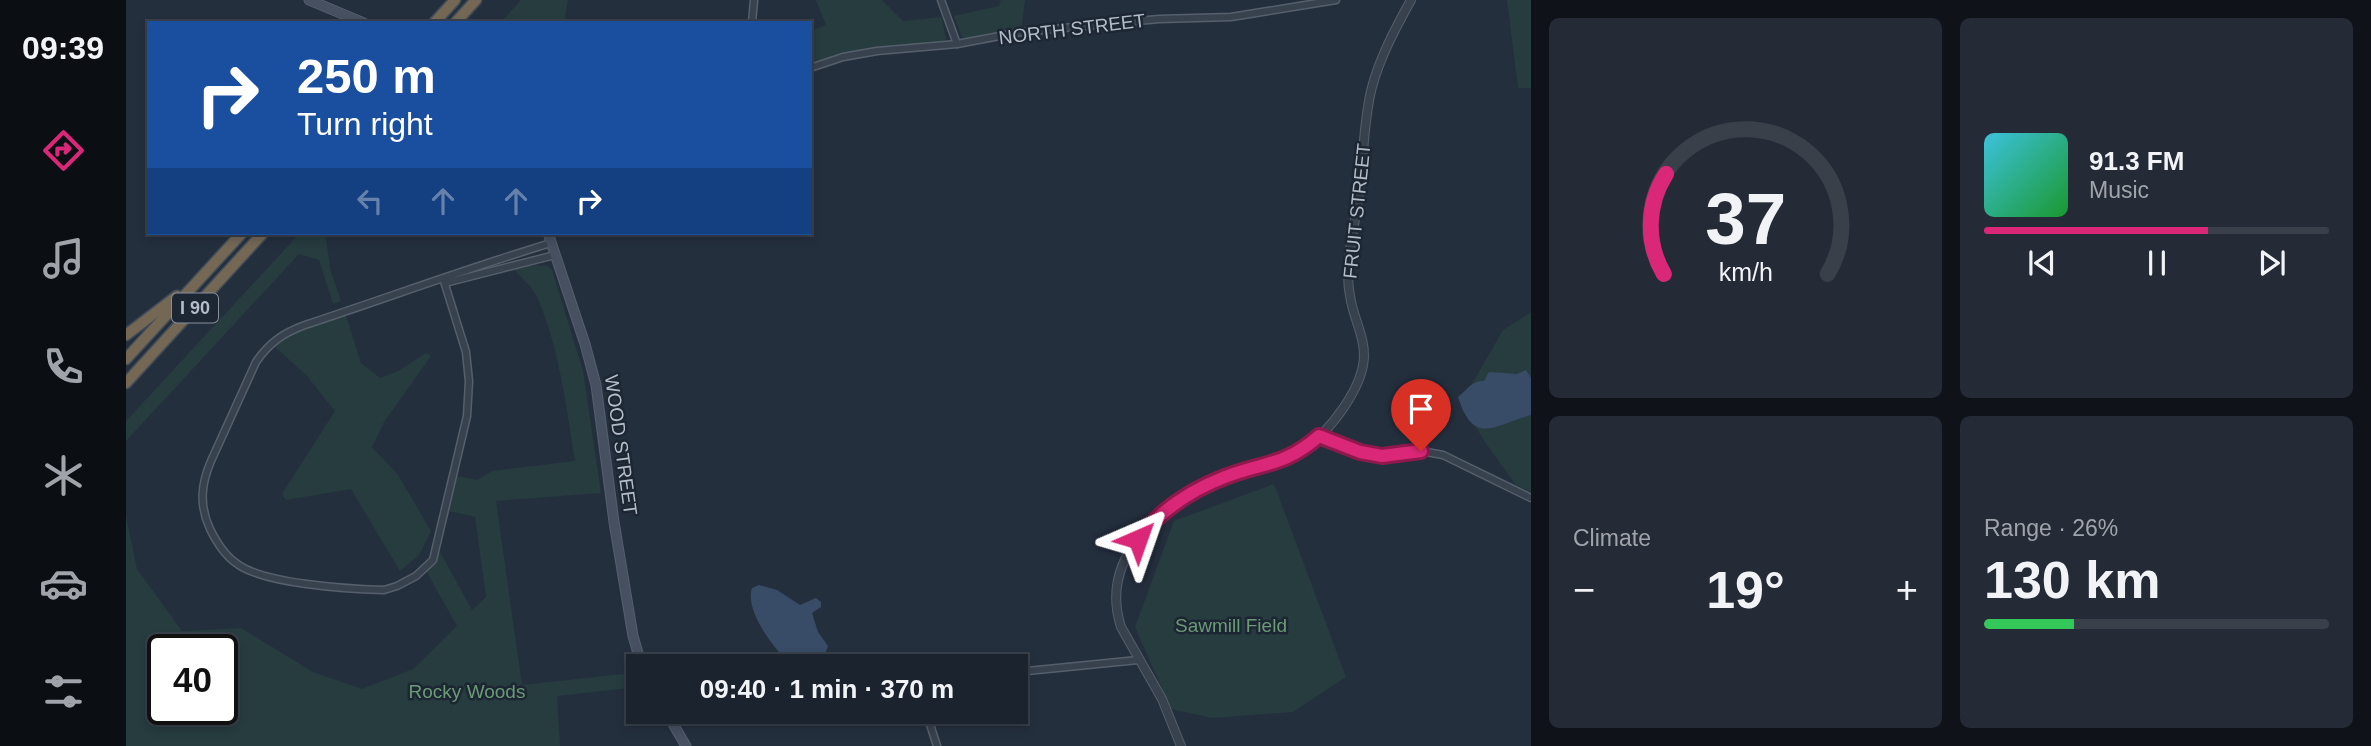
<!DOCTYPE html>
<meta charset="utf-8">
<style>
body{margin:0;font-family:Helvetica,sans-serif;background:#242b36;color:#f1f3f6;height:100vh;display:flex;flex-direction:column;font-size:26px;white-space:nowrap}
*{box-sizing:border-box;margin:0}
p{font-size:23px;color:#a0a4aa}
.icon{flex:none;width:38px;height:38px;fill:none;stroke:currentColor;stroke-width:2;stroke-linecap:round;stroke-linejoin:round}
.map{position:relative;flex:1;overflow:hidden}
.side{display:flex;flex-direction:column;gap:18px;padding:18px;background:#0f1319;width:840px}
.side>*{flex:none}
.guide{position:absolute;left:21px;top:21px;width:665px;height:214px;border-radius:0px;box-shadow:0 4px 10px #0003,0 0 0 2px #39404a;background:#1a4fa0;color:#fff;overflow:hidden}
.speed{position:absolute;left:21px;top:634px;display:flex;gap:14px;font-size:35px;font-weight:700;text-align:center}
.speed>*{display:grid;place-content:center;width:91px;height:91px;border-radius:50%;background:#1b232e;box-shadow:0 4px 10px #0003,0 0 0 2px #39404a;line-height:1}
.speed .limit{border:4px solid #111;border-radius:10px;background:#fff;color:#111}
.pin{position:absolute;display:grid;place-items:center;width:60px;height:60px;color:#fff;margin:-72px -30px;border-radius:50% 50% 50% 0;rotate:-45deg;box-shadow:0 0 7px #0007}
.pin .icon{rotate:45deg}
.me{position:absolute;width:77px;margin:-38px;rotate:43deg;stroke-linejoin:round;filter:drop-shadow(0 0 5px #0008)}
.turn{display:flex;align-items:center;gap:24px;height:147px;padding:0 35px;font-size:32px}
.turn .icon{width:91px;height:91px;stroke-width:2.5}
.turn b{display:block;font-size:49px;line-height:60px}
.lanes{display:flex;align-items:center;height:66px;padding:0 35px;background:#0003;justify-content:center;gap:35px;direction:ltr}
.lanes .off{opacity:.35}
.big{font-size:52px;font-weight:700;line-height:1.1}
.side .card{flex:1;display:flex;flex-direction:column;justify-content:center;gap:10px;min-width:0;padding:0 24px;border-radius:10px;background:#242b36}
.side .dial{align-items:center;gap:0}
.dial svg{height:182px;overflow:visible;fill:none;stroke:#39404a;stroke-width:7;stroke-linecap:round;text-anchor:middle}
.dial text{fill:#f1f3f6;stroke:none}
.song{display:flex;align-items:center;gap:21px}
.cover{width:84px;height:84px;border-radius:10px;background:linear-gradient(135deg,hsl(190 70% 55%),hsl(130 70% 35%))}
.played{height:7px;border-radius:4px;background:linear-gradient(90deg,#db2777 65%,#39404a 65%)}
.keys{display:flex;justify-content:space-around;direction:ltr}
.heat{display:flex;justify-content:space-between;align-items:center;font-size:38px;direction:ltr}
.charge{height:10px;border-radius:5px;background:linear-gradient(90deg,#34c759 26%,#39404a 0)}
.side .tiles{flex:1;display:grid;gap:18px;grid-template-columns:repeat(2,1fr)}
.trip{position:absolute;left:500px;top:654px;width:402px;height:70px;border-radius:0px;background:#1b232e;box-shadow:0 4px 10px #0003,0 0 0 2px #39404a;font-weight:700;line-height:70px;text-align:center}
main{display:flex;flex:1;min-height:0}
.menu{display:flex;flex-direction:column;width:126px;justify-content:space-around;align-items:center;background:#0b0e12;color:#a0a4aa}
.menu .icon{width:49px;height:49px}
.menu .current{color:#db2777}
.menu b{font-size:32px;color:#f1f3f6}
.map>svg:first-child{display:block}
.green{fill:#263c3f;fill-rule:evenodd}
.water{fill:#394c67}
.lines{fill:none;stroke-linecap:round;stroke-linejoin:round}
.minor-casing{stroke:#565f6c;stroke-width:9}
.tertiary-casing{stroke:#565f6c;stroke-width:10}
.secondary-casing{stroke:#565f6c;stroke-width:11}
.motorway-casing{stroke:#434c59;stroke-width:13}
.minor{stroke:#38414e;stroke-width:6}
.tertiary{stroke:#38414e;stroke-width:8}
.secondary{stroke:#465061;stroke-width:9}
.motorway{stroke:#746855;stroke-width:10}
.route-casing{stroke:#8e194d;stroke-width:18}
.route{stroke:#db2777;stroke-width:12}
.labels{text-anchor:middle;dominant-baseline:central;stroke-width:5;stroke-linejoin:round;paint-order:stroke}
.shield{fill:#1d2633;stroke:#878f9c;stroke-width:2}
.shield-label{font-size:18px;font-weight:bold;fill:#b4bcc9}
.street-label{font-size:19px;fill:#b4bcc9;stroke:#1d2633}
.park-label{font-size:19px;fill:#6b9a76;stroke:#1d2633}
</style>
<main>
<nav class="menu">
<b>09:39</b>
<svg class="icon current" aria-label="directions" viewBox="0 0 24 24"><path d="M12 3l9 9-9 9-9-9zM9 14v-3h6M13 9l2 2-2 2"/></svg>
<svg class="icon" aria-label="music" viewBox="0 0 24 24"><path d="M9 18V5l10-2v13"/><circle cx="6" cy="18" r="3"/><circle cx="16" cy="16" r="3"/></svg>
<svg class="icon" aria-label="phone" viewBox="0 0 24 24"><path d="M5 4h4l2 5-3 2q2 4 5 5l2-3 5 2v4C11 20 4 13 5 4z"/></svg>
<svg class="icon" aria-label="climate" viewBox="0 0 24 24"><path d="M12 3v18M4 7l16 10M4 17L20 7"/></svg>
<svg class="icon" aria-label="car" viewBox="0 0 24 24"><path d="M5 17H2v-5l4-1 3-4h7l3 4 3 1v5h-3M9 17h6M6 11h13"/><circle cx="7" cy="17" r="2"/><circle cx="17" cy="17" r="2"/></svg>
<svg class="icon" aria-label="filters" viewBox="0 0 24 24"><path d="M4 7h16M4 17h16"/><circle cx="9" cy="7" r="2"/><circle cx="15" cy="17" r="2"/></svg>
</nav>
<div class="map">
<svg width="1405" height="746" viewBox="0 0 1405 746">
<rect width="100%" height="100%" fill="#242f3e"/>
<g class="green">
<path d="M395,0H442L438,23H374Z"/>
<path d="M690,0H756L777,21L815,17L820,38L817,43L728,52L684,63V31L700,25Z"/>
<path d="M875,0H899L895,32L841,39L836,37L828,16L873,6Z"/>
<path d="M1381,0H1405V88H1392Z"/>
<path d="M174,233H199L205,272L215,301L207,304L193,260L173,254L0,441V421Z"/>
<path d="M409,265L421,266L426,270L457,371L475,493L370,501L396,685L497,674L502,671L504,665L513,687L431,696L434,746H0V516L11,569L56,631L115,628L187,672L236,689L287,669L331,626L299,569L313,550L346,610L360,597L349,517L323,511L331,476L351,480L366,471L449,461C440,407 434,349 411,297C406,287 395,277 387,268ZM37,649H96V709H37Z"/>
<path d="M1405,312V492L1390,485L1359,442L1335,403L1377,330Z"/>
<path d="M219,313L235,363L254,378L272,371L300,353L305,356L258,422L246,447L272,475L305,531L293,555L274,571L225,489L160,500L156,494L209,411L181,376L146,344L157,335Z"/>
<path d="M1148,484L1220,677L1167,712L1086,718L1045,709L1009,627L1048,521Z"/>
</g>
<g class="water">
<path d="M1400,370L1405,378V415C1368,425 1348,447 1332,397C1342,389 1345,381 1358,381L1363,372L1391,374Z"/>
<path d="M633,585L651,590L674,605L690,598L695,602V607L686,613L692,632L702,646L694,667H668C650,652 618,611 626,588Z"/>
</g>
<g class="lines">
<defs>
<g id="minor">
<path d="M815,0L831,44"/>
<path d="M626,23L628,0"/>
<path d="M684,68L717,57L751,51L831,44L895,32L1033,19L1105,17L1210,0"/>
<path d="M317,278L340,352L343,381L341,416L307,560L290,576L271,586L258,590C223,589 136,584 110,563C98,555 90,541 84,529C73,505 75,484 85,461L130,362C143,343 157,333 179,325C261,298 342,268 425,243"/>
<path d="M319,283L429,255"/>
<path d="M1193,436L1234,452L1256,456L1295,451L1317,455L1405,498"/>
<path d="M891,672L1012,660"/>
<path d="M800,712L811,746"/>
</g>
<path id="tertiary" d="M1055,746L1036,699L995,627C972,556 1038,500 1098,477C1121,469 1147,467 1169,455C1188,445 1206,425 1218,407C1261,343 1221,333 1222,271C1223,245 1230,219 1233,192C1238,158 1237,121 1246,87C1254,57 1270,27 1285,0"/>
<g id="secondary">
<path d="M183,0L238,23"/>
<path d="M422,233L459,344L470,385L488,522L507,636L516,667"/>
<path d="M540,712L560,746"/>
</g>
<g id="motorway">
<path d="M308,23L329,0"/>
<path d="M329,23L350,0"/>
<path d="M0,335L51,296"/>
<path d="M0,359L116,233"/>
<path d="M0,383L137,233"/>
</g>
</defs>
<use href="#minor" class="minor-casing"/>
<use href="#tertiary" class="tertiary-casing"/>
<use href="#secondary" class="secondary-casing"/>
<use href="#motorway" class="motorway-casing"/>
<use href="#minor" class="minor"/>
<use href="#tertiary" class="tertiary"/>
<use href="#secondary" class="secondary"/>
<use href="#motorway" class="motorway"/>
</g>
<g class="lines">
<defs>
<path id="route" d="M1012,539C1035,510 1065,490 1099,477C1138,462 1159,466 1193,436L1234,452L1256,456L1295,451"/>
</defs>
<use href="#route" class="route-casing"/>
<use href="#route" class="route"/>
</g>
<g class="labels">
<rect class="shield" x="46" y="293.5" width="46" height="29" rx="5"/>
<g class="shield-label">
<text x="69" y="308">I 90</text>
</g>
<g class="street-label">
<text transform="translate(946 29) rotate(-7)">NORTH STREET</text>
<text transform="translate(1231 211) rotate(-84)">FRUIT STREET</text>
<text transform="translate(495 445) rotate(82)">WOOD STREET</text>
</g>
<g class="park-label">
<text x="1105" y="625">Sawmill Field</text>
<text x="341" y="691">Rocky Woods</text>
</g>
</g>
</svg>
<div class="speed"><div class="limit">40</div></div>
<div class="pin" style="left:1295px;top:451px;background:#d93025"><svg class="icon" aria-label="arrive" viewBox="0 0 24 24"><path d="M6 21V4h12l-3 4 3 4H6"/></svg></div>
<svg class="me" style="left:1012px;top:539px" viewBox="-20 -20 40 40"><path d="M0-17L14 15 0 8-14 15z" fill="#db2777" stroke="#fff" stroke-width="4"/></svg>
<div class="trip">09:40 · 1 min · 370 m</div>
<div class="guide">
<div class="turn"><svg class="icon" aria-label="right" viewBox="0 0 24 24"><path d="M7 20v-9h11M14 6l5 5-5 5"/></svg><div><b>250 m</b>Turn right</div></div>
<div class="lanes"><svg class="icon off" aria-label="left" viewBox="0 0 24 24"><path d="M17 20v-9H6M10 6l-5 5 5 5"/></svg><svg class="icon off" aria-label="ahead" viewBox="0 0 24 24"><path d="M12 20V5M6 11l6-6 6 6"/></svg><svg class="icon off" aria-label="ahead" viewBox="0 0 24 24"><path d="M12 20V5M6 11l6-6 6 6"/></svg><svg class="icon" aria-label="right" viewBox="0 0 24 24"><path d="M7 20v-9h11M14 6l5 5-5 5"/></svg></div>
</div>
</div>
<section class="side">
<div class="tiles">
<div class="card dial"><svg viewBox="0 0 100 80">
<path d="M14 69A42 42 0 1 1 86 69"/>
<path d="M14 69A42 42 0 0 1 15 25" stroke="#db2777"/>
<text x="50" y="56" font-size="32" font-weight="700">37</text>
<text x="50" y="72" font-size="11">km/h</text>
</svg></div>
<div class="card">
<div class="song"><i class="cover"></i><div><b>91.3 FM</b><p>Music</p></div></div>
<div class="played"></div>
<div class="keys"><svg class="icon" aria-label="previous" viewBox="0 0 24 24"><path d="M18 5L8 12l10 7zM5 5v14"/></svg><svg class="icon" aria-label="pause" viewBox="0 0 24 24"><path d="M8 5v14M16 5v14"/></svg><svg class="icon" aria-label="next" viewBox="0 0 24 24"><path d="M6 5l10 7-10 7zM19 5v14"/></svg></div>
</div>
<div class="card"><p>Climate</p>
<div class="heat"><a>−</a><b class="big">19°</b><a>+</a></div>
</div>
<div class="card"><p>Range · 26%</p><b class="big">130 km</b><div class="charge"></div></div>
</div>
</section>
</main>
